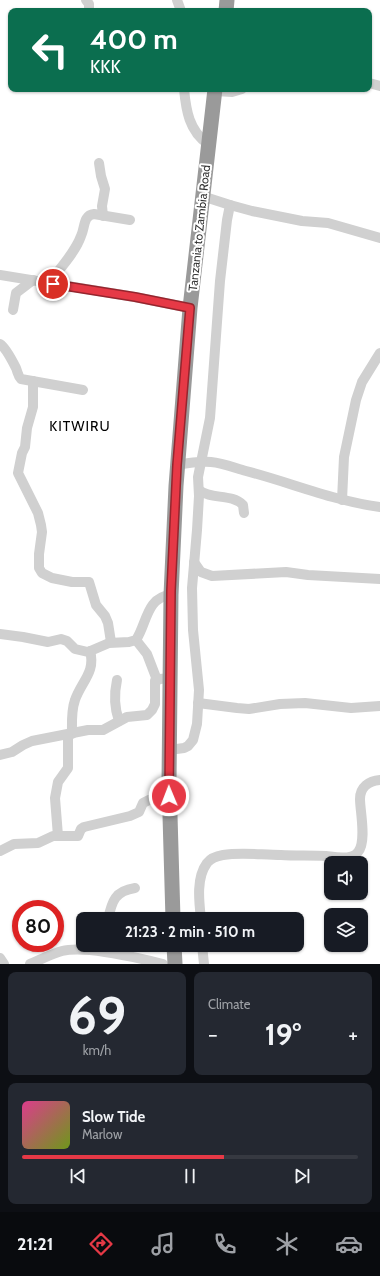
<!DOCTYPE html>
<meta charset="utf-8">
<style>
body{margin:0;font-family:Cabin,sans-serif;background:#242831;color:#f1f3f6;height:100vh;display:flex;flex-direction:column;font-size:15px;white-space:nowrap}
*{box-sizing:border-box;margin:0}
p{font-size:13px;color:#9ea1a6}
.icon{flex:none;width:22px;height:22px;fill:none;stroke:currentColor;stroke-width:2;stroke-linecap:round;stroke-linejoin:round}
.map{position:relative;height:964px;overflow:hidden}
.panel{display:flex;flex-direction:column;gap:8px;padding:8px;background:#0d0f14;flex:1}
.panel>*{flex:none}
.top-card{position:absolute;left:8px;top:8px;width:364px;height:84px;border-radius:8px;box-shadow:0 1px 3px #0004;background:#0b6e4f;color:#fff;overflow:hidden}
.fabs{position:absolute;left:324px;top:856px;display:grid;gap:8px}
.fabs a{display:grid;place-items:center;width:44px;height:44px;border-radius:8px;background:#171b24;box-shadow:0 1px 3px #0004;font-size:20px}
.speed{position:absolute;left:12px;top:900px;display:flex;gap:8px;font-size:20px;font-weight:700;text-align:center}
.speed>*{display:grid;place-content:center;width:52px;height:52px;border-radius:50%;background:#171b24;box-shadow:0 1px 3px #0004;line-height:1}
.speed .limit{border:6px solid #d22;background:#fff;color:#111}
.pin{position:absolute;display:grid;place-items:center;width:34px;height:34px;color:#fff;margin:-17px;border:2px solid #fff;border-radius:50%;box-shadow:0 1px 4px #0007}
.me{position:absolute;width:44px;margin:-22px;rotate:359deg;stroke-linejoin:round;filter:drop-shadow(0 0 3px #0008)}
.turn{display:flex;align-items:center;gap:14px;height:84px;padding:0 16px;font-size:18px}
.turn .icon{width:52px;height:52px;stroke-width:2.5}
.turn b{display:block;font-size:28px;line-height:34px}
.big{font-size:30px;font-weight:700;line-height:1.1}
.panel .widget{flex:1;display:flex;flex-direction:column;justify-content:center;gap:6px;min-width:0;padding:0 14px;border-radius:8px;background:#242831}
.panel .dial{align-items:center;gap:0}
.dial b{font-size:52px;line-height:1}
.song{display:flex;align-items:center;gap:12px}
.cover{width:48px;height:48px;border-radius:6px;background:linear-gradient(135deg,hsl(330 70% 55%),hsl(80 70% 35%))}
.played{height:4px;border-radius:2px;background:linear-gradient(90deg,#e63946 60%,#363941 60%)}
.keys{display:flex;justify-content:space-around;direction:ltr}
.heat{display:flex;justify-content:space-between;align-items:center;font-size:22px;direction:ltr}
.panel .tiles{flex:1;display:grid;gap:8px;grid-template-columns:1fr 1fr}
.widget:last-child{grid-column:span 2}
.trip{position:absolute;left:76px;top:912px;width:228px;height:40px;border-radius:8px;background:#171b24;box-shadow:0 1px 3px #0004;font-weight:700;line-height:40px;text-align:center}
.tab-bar{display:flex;height:64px;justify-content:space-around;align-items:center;background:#090b0e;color:#9ea1a6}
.tab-bar .icon{width:28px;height:28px}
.tab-bar .active{color:#e63946}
.tab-bar b{font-size:18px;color:#f1f3f6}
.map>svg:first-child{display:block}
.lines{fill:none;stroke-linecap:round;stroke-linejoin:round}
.minor{stroke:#d0d0d0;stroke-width:10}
.highway{stroke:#9a9a9a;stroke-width:15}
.route-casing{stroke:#96252e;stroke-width:10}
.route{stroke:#e63946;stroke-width:7}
.labels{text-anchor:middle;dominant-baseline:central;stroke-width:4;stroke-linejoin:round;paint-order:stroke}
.street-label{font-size:12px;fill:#333;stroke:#fff}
.quarter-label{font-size:14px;letter-spacing:1px;fill:#000;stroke:#fff}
</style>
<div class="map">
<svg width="380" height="964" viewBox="0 0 380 964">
<rect width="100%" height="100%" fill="#fff"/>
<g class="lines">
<g class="minor">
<path d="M86,0L89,4V11"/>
<path d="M177,0L181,11"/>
<path d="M369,83L380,86"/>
<path d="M184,89C186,110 189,131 208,144"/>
<path d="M215,91L232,92L242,89"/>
<path d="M99,163L101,176L105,189L102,206L103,216"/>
<path d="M202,196L230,205L252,211L302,221L328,223L380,238"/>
<path d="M0,275L135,297L190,308"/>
<path d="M49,283C60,268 75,253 81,236C85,228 83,215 94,214L130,220"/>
<path d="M13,310L16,293L33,280"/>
<path d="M0,344C5,347 13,362 16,368C18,373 18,376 21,379L83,390"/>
<path d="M33,381V407L27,428L25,447L22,453L18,473L38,513L41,525L42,532L39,554V568L42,573L52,578L72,582H89L96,605L105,616L108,623L111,642"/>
<path d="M177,465C188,463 200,461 211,462C223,463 235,468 246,471C292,483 334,501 380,507"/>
<path d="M199,490C211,500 231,493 243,505L244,513"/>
<path d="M342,500L344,457L356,400L362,382L380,353"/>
<path d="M194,562L201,572L212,576L286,572L308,575L380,579"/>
<path d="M0,634L23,637L48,642L61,639L67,641L75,649L88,652L109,643L129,642L136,640C147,624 146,597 171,595"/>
<path d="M136,640L147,654L157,680"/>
<path d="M117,680C114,694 114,707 119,721"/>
<path d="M198,703L237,708L249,709L280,704L305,703L351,708L380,706"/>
<path d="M72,734C72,723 71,711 75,700C81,682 96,672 90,651"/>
<path d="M169,750L184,748L188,746L193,740L197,724L199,690L193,630L192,588L197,530L199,496L198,477L210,418L220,281L227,220L230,205"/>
<path d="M0,755L12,752L23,745L32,741L88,730H103L127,717L147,715L152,710L155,704V681L160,679L170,678"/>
<path d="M58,836L55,798L58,782L68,768V735"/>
<path d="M0,851L14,844L38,843L53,836H78L81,829L84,827L130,816L139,812L143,803L149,800L169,796"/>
<path d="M108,919C112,901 115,891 135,888"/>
<path d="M201,919C199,901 196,878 207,863C211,858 217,856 223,855C242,852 262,855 281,855C296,856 311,855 326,856C335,857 352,861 358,852C367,842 360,811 360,799C360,787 369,781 380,780"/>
<path d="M202,945L204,964"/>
<path d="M0,958L4,964"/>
<path d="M30,964C40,960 51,954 62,951C85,945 139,958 163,964"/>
</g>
<g class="highway">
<path d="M226,11L227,0"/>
<path d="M173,919L169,781L171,595L176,486L190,308L215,89"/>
<path d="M174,945L175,964"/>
</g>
</g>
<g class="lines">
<defs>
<path id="route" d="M53,284L135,297L190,308L177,465L171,591L169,796"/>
</defs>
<use href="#route" class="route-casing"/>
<use href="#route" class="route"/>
</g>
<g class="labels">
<g class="street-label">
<text transform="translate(199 228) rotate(-84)">Tanzania to Zambia Road</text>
</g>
<g class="quarter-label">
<text x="80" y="426">KITWIRU</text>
</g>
</g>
</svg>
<div class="fabs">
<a><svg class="icon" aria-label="sound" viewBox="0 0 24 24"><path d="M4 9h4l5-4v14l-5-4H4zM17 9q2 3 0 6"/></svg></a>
<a><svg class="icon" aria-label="layers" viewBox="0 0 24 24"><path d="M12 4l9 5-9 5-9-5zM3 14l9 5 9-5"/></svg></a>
</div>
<div class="speed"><div class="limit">80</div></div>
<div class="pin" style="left:53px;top:284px;background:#d93025"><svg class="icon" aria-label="arrive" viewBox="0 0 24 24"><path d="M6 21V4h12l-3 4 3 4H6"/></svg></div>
<svg class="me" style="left:169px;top:796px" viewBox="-20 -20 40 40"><circle r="17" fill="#e63946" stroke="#fff" stroke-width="3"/><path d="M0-11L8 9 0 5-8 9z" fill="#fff"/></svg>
<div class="trip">21:23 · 2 min · 510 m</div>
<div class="top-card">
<div class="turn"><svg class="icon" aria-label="left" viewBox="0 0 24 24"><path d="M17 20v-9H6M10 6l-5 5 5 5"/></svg><div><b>400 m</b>KKK</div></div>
</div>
</div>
<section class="panel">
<div class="tiles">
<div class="widget dial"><b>69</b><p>km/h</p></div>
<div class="widget"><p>Climate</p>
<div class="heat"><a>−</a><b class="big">19°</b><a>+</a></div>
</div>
<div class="widget">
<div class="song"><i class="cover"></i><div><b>Slow Tide</b><p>Marlow</p></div></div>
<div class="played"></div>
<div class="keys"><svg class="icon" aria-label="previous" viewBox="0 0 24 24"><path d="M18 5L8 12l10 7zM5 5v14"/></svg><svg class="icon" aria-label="pause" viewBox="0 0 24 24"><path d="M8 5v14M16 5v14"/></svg><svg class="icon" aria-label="next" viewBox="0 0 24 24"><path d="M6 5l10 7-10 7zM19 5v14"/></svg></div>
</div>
</div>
</section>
<nav class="tab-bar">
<b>21:21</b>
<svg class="icon active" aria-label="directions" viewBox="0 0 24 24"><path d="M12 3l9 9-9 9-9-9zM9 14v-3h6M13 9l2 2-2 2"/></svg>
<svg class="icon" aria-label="music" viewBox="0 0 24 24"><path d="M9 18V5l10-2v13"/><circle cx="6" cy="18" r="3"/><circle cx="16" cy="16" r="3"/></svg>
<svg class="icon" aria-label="phone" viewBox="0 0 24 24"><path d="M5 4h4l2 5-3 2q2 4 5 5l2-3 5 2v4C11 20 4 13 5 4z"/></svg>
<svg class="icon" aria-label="climate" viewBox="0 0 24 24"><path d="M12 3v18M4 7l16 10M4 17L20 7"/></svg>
<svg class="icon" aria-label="car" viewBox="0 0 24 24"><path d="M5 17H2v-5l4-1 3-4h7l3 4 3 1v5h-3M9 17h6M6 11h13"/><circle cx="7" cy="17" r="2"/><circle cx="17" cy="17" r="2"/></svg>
</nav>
